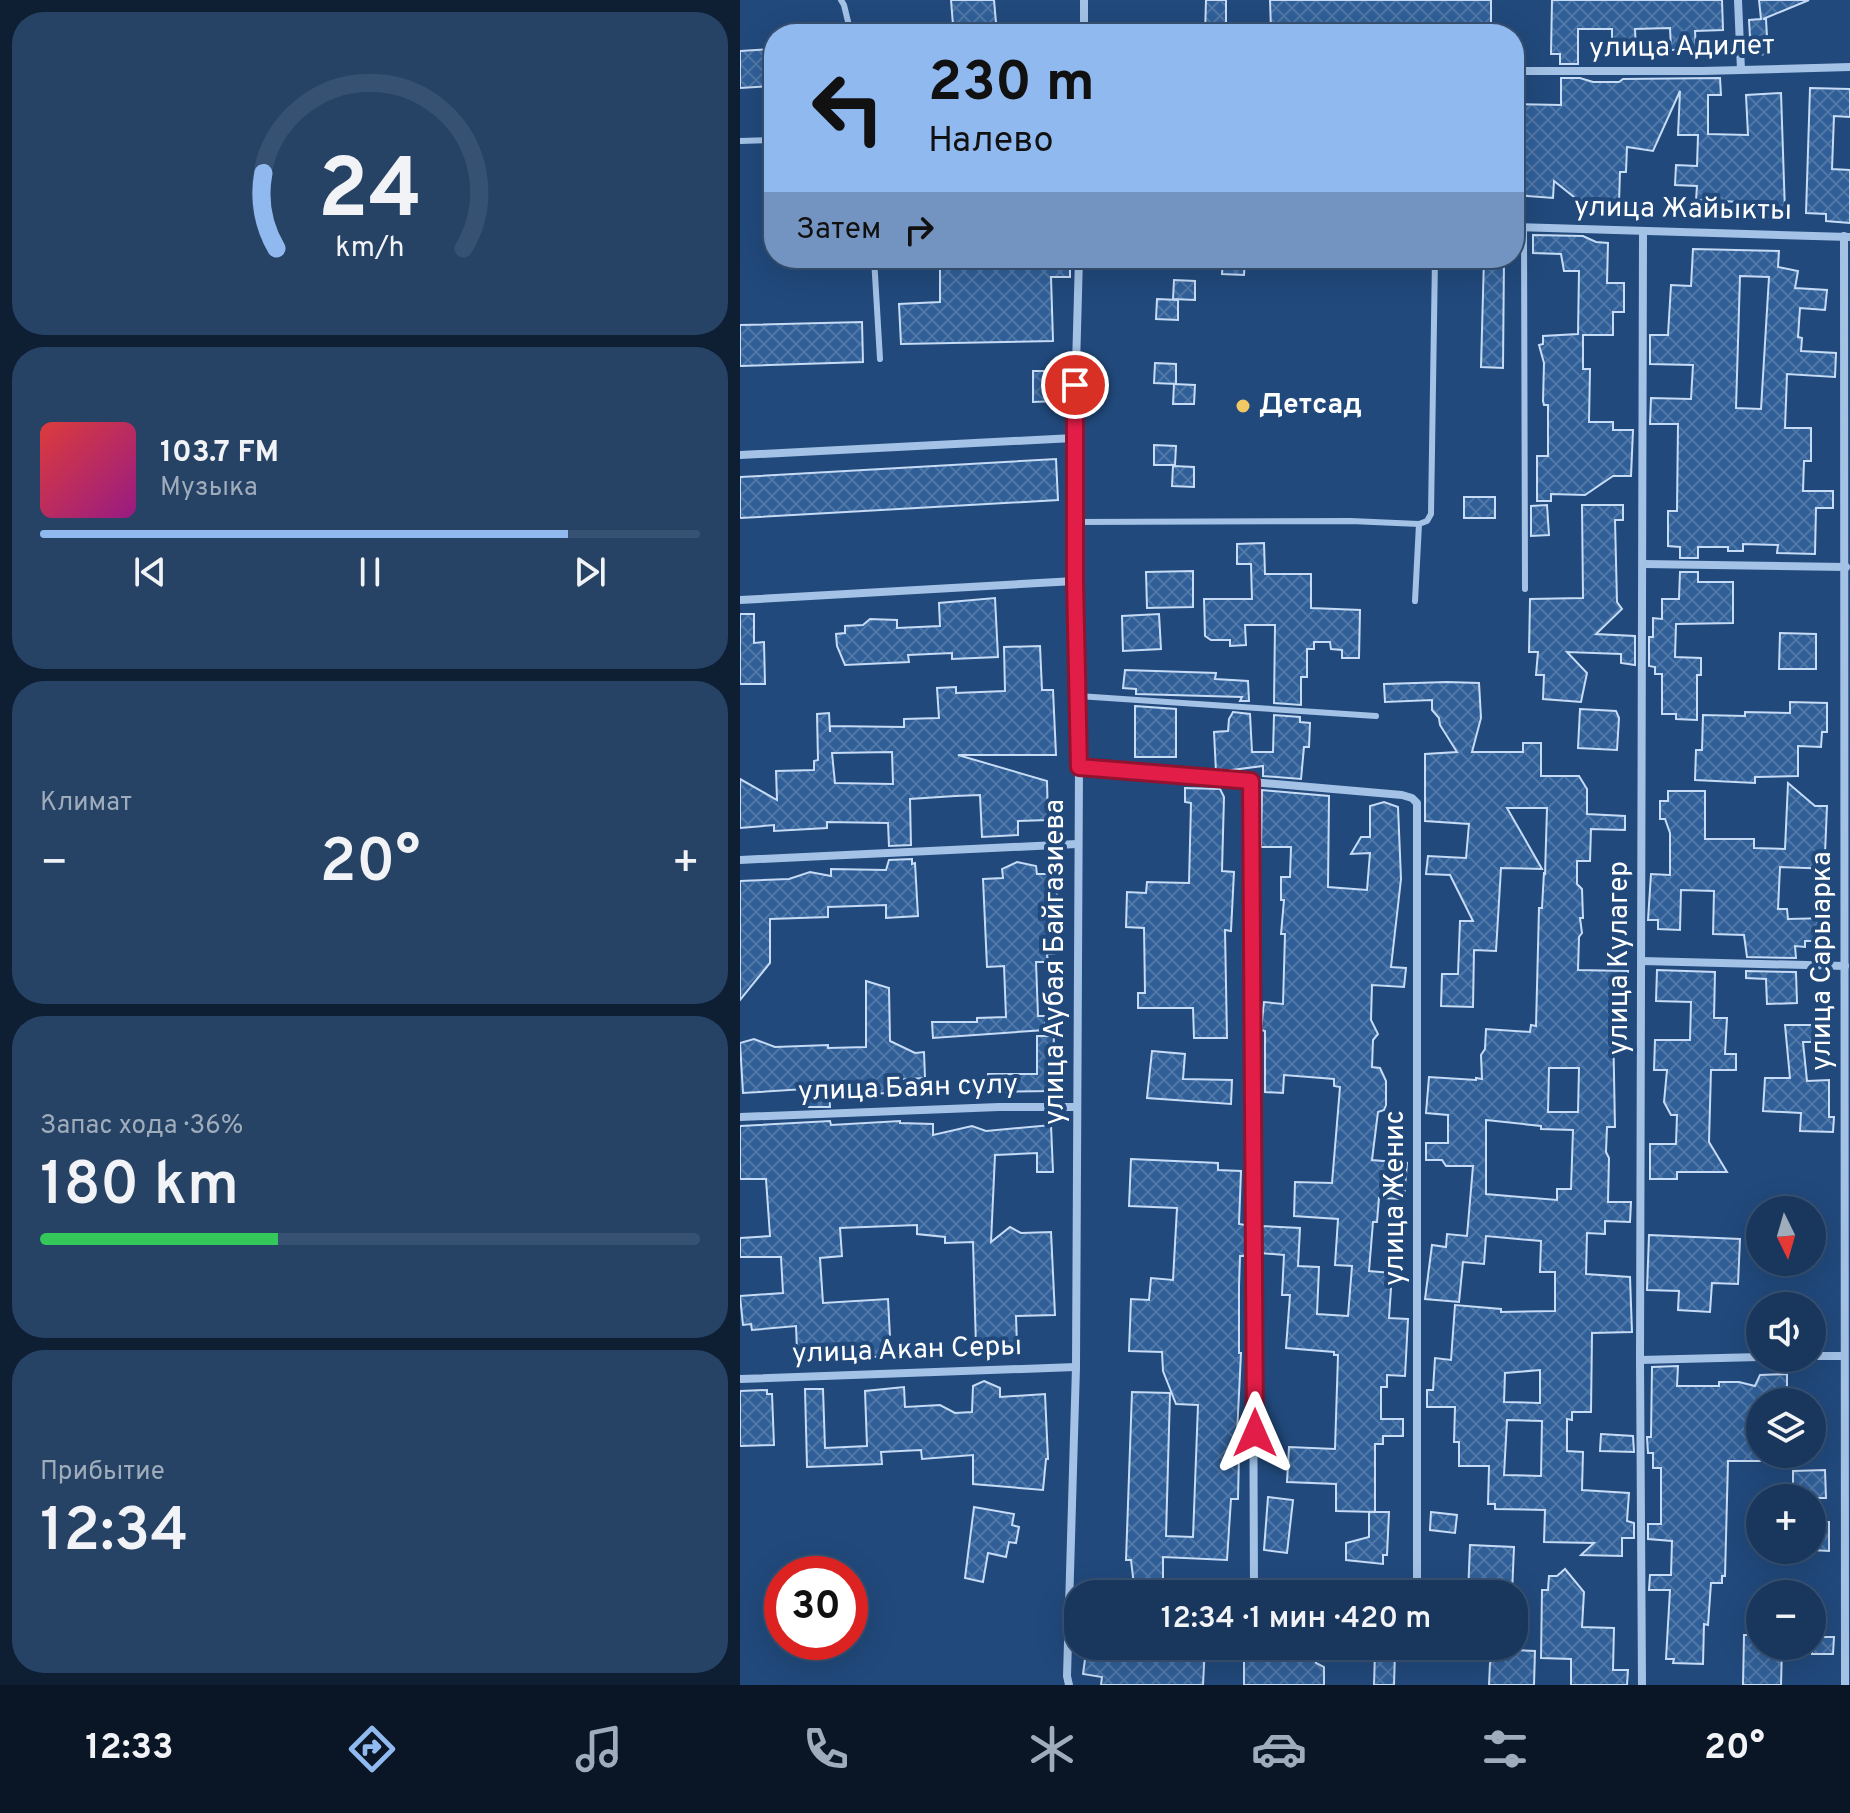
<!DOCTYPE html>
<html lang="ru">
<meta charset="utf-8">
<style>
body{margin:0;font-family:Overpass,sans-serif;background:#264265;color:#f1f3f6;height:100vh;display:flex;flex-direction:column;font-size:30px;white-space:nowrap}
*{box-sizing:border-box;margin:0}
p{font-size:26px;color:#9facbb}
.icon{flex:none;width:44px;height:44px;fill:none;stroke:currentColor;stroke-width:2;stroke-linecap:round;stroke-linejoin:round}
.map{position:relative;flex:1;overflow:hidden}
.panel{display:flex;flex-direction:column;gap:12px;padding:12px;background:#0e1e33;width:740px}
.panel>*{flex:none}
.top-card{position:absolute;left:24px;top:24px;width:760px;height:244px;border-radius:32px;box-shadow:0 8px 32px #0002,0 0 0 2px #375172;background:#90b9f0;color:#111;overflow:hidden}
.needle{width:52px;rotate:175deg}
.fabs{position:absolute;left:1006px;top:1196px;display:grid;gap:16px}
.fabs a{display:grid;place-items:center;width:80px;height:80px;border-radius:50%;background:#19375c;box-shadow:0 8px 32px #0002,0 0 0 2px #375172;font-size:40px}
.speed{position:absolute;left:24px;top:1556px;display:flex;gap:16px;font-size:40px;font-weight:700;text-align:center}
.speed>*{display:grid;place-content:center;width:104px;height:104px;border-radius:50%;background:#19375c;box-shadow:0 8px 32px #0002,0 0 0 2px #375172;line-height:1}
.speed .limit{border:12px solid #d22;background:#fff;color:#111}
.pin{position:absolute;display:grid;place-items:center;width:68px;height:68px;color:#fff;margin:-34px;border:4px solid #fff;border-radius:50%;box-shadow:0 2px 8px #0007}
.me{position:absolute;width:88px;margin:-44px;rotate:0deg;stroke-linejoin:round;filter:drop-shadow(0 0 6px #0008)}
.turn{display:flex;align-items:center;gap:28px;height:168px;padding:0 32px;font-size:36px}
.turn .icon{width:104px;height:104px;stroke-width:2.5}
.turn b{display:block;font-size:56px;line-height:68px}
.then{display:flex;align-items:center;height:76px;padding:0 32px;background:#0003;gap:16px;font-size:30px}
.big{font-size:60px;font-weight:600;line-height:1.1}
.panel .card{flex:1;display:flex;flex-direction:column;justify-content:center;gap:12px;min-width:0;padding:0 28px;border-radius:32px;background:#264265}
.panel .dial{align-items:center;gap:0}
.dial svg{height:208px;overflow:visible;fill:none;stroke:#375172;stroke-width:7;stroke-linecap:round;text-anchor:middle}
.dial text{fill:#f1f3f6;stroke:none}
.song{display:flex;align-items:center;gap:24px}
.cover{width:96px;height:96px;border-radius:12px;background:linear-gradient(135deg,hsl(0 70% 55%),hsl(310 70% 35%))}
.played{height:8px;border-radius:4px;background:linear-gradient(90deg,#90b9f0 80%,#375172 80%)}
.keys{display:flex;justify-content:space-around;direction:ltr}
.heat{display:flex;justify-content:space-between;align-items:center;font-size:44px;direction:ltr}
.charge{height:12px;border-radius:6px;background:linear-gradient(90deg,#34c759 36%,#375172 0)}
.trip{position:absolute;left:324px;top:1580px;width:464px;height:80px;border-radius:32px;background:#19375c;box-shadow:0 8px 32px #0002,0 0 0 2px #375172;font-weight:600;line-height:80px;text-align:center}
.dock{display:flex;height:128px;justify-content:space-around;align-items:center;background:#0a1625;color:#9facbb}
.dock .icon{width:56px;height:56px}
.dock .current{color:#90b9f0}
.dock b{font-size:36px;color:#f1f3f6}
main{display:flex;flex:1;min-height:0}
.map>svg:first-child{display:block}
.building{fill:url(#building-cross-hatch);stroke:#c6dbf5;stroke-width:2;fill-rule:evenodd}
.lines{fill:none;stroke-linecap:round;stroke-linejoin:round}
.service{stroke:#a3c2e6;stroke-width:6}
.minor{stroke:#a3c2e6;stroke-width:8}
.route-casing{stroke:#92132f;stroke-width:20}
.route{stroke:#e11d48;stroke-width:14}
.poi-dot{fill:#f2c864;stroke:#21497b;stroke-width:3}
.labels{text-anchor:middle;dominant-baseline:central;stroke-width:8;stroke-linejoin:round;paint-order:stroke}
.street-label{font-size:28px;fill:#fff;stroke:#21497b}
.poi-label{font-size:28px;font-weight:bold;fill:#fff;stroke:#21497b;text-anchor:start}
</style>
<main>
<section class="panel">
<div class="card dial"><svg viewBox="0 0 100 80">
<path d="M14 69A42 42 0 1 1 86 69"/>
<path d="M14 69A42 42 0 0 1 9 40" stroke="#90b9f0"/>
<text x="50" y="56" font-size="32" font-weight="700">24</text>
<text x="50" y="72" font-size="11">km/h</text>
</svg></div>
<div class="card">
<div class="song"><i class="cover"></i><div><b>103.7 FM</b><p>Музыка</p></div></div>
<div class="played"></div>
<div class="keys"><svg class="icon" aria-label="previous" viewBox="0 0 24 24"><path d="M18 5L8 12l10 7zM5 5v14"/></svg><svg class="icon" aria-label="pause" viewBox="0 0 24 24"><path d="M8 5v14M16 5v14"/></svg><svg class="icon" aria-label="next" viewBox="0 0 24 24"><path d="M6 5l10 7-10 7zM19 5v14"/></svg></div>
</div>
<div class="card"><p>Климат</p>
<div class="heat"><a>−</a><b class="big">20°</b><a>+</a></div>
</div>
<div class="card"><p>Запас хода · 36%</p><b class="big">180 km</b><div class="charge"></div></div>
<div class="card"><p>Прибытие</p><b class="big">12:34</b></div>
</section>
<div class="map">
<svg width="1110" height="1685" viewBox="0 0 1110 1685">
<defs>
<pattern id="building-cross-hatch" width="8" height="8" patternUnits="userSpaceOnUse" patternTransform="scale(2)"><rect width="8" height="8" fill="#305f98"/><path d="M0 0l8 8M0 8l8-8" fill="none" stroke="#4f77a7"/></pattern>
</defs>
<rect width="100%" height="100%" fill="#21497b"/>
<g class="building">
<path d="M211,0H254L257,34H224L223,24L213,25Z"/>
<path d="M466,0H486V34H465Z"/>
<path d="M530,0H751V33L554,34L548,29L531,30Z"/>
<path d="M812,0H982L983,30L955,31L956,49L931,50L930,28L895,29L896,51L872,52V29H838V64H820V54H811Z"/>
<path d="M1019,0H1069L1023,19H1026L1028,54L1011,55L1009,20L1021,19Z"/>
<path d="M34,49V86L0,88V51Z"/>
<path d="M821,78H840L853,82H879L883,79L980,78L981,95H968V134L1008,135L1006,95L1041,93L1045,212H1038V218L1001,216L1002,202L956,200L957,186L935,185L936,165L957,166L958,135H938L940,91L913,151L887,147L886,172H880L879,203L839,201L814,181L813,198L774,195V145H777L778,104L821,105Z"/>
<path d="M1070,88L1110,89V117L1094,116L1092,169L1110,170V223L1086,221V214L1066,213Z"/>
<path d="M793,235L843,236L856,242L868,243L867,283H884V312H873V335H843V369H850L849,422H873V430H893L891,476H873L845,495L811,494V501H797V456H808V405H804L803,401L804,363L799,345L803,344V336L838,334L839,271H824L821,254L793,253Z"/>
<path d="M953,249L1039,251L1038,267L1058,271L1055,288L1087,290L1085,310L1060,308L1058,337L1062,338L1061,351L1096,353L1095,377L1047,374L1045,428H1071V461H1064L1063,491H1093V508H1076L1075,554L1037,553L1038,545L1003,544V551H988V547H958V558H940V547L928,546V511H937L938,424H910L911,398L951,399L953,365L910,364V335H928L931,285L951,286ZM1000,276L1029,277L1021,409L996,408Z"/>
<path d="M483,258H505L504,275L482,274Z"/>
<path d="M744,258H764L763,368L741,367Z"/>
<path d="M330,259V277H311L313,341L161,344L159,304L200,302V260Z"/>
<path d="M434,280L455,281V300L433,299Z"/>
<path d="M417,299L438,300V320L416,319Z"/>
<path d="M122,322L123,362L0,366V325Z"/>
<path d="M415,363L436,364V384L414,383Z"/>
<path d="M293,371H320L319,401L293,402Z"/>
<path d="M434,384L455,385L454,404H433Z"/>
<path d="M414,445L436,446L435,465H414Z"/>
<path d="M316,459L318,500L0,518V477Z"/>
<path d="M433,466L454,467V487L432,486Z"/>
<rect x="724" y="497" width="31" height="21"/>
<path d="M807,505L809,535L791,536V506Z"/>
<path d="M842,505H883V520H875L877,602L882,609L856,634L895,636V665L881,663V654L827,652L847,673L841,702L803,699L804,675H796L798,652H789L790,599L843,598Z"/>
<path d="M524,543L525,574H571V608L620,610L619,658H602V650L591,649L590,642H574V649H567V677H561V705L534,703L535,625H505L506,645L490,646V640H471L465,636L464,599H512L511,564H497V544Z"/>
<path d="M453,571V607L407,608L406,572Z"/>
<path d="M940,572H958V582H993V623L936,624L935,657L961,658V675H957V720L936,719V714H922V674H915V667L909,666V637H913V618L922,619V599H939Z"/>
<path d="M255,598L258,657L212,659V653L168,655L169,662L105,665L97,646L96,634L105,633V626L123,625L130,619L157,620V628L200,626L199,603Z"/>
<path d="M0,614H14V643L24,642L25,684H0Z"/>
<path d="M419,614L421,649L383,651L382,616Z"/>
<path d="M1040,633L1076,634V669H1039Z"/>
<path d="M300,646L302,690H313L316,755H218L307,781L308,820L278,821V835L242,837L240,795L215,796L170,799L171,845L149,846L148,823L87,822V828L34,831V825L0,828V779L37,800L36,771L74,770V761L78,760L77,714L89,713L90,732V726L164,727V719L199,718L197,688L216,687V693L265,691L264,647ZM152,752L153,784L95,783L92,753Z"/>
<path d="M385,670L476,673L475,679L508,681L509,701H500L502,697L396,694V689L383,688Z"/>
<path d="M707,682L739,683L741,718L732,752H783V743H801V776H839L847,789V814L885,816V830L851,829L850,861H837V884L842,889L843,918H840L842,933L839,937L838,970L888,971L886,1023L873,1022L875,1127H867L866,1152L869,1158L868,1202H891L890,1222L865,1221V1234L847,1233L846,1274L890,1277L892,1332L852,1333L851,1412H832V1420L827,1419V1451L843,1452L842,1490L889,1493L887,1521L894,1523V1538H882V1556L841,1555L854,1543L804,1542L805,1510L755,1509V1504H748L749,1466H719V1442H714L715,1407H687V1390H693L695,1358L711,1360L715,1305L761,1309V1312L815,1311V1272H800L801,1241L746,1236L744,1264L723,1262L719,1302L685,1299L692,1245L706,1247L707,1234L727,1236L733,1166H706L702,1160H686V1143H708V1115L686,1113L689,1077L736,1080V1078L742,1079L741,1055L745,1049L746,1029L790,1032L791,1025L796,1026L799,908H802L804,872L805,875L807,808H767L802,869L761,868L756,951L734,950L733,1007L701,1006L702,974H718L720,921H733L710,875L686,874L688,856L726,858L729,824L685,821V754L717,752L700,725L699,718L692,710V700L645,702L644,684ZM809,1068H839L838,1112H808ZM746,1120L801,1126V1129L833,1130L831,1189H817V1200L746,1194ZM800,1370V1403L764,1402L765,1373ZM767,1420L802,1421L801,1476L764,1475Z"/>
<path d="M1050,702L1087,703V732H1082L1081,747L1058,746V776L1015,777V783L955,780L956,750H962L963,715L1005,716V712L1050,713Z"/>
<path d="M395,706L436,709V757H395Z"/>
<path d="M840,709L876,711L879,718L877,750L838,748Z"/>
<path d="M493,712L510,714L512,752H533L534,715L560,717V722L570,723L569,747H564L561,779L523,776V766L476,772L474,732L488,731L489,719Z"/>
<path d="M1048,783L1075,806H1087L1085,854H1091V869L1040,867L1038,909H1047L1048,919L1089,918V941H1065V947L1055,946L1056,958L1007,957L1004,935L973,934L974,891L941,890L940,930L918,929V920H908L911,874L930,875V833L925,819H920V801H928V791H965V839H1014V848L1045,849Z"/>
<path d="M445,788L480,789L484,797L482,871L494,872L491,931L485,930L487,1038H454L453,1008H398V993H405L404,928L386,927L387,892L406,893L407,882L449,883L451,803L445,802Z"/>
<path d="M522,790L589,796L588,887L627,890L630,853L611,854L621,837H630V806L644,802L658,807L661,879L651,967L666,968L664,987L632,985L631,1020L638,1034L633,1040L632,1067L640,1068L646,1081V1105L644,1110L638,1112L632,1160L667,1163L664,1199L639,1198L637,1222H633L629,1271L652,1273L649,1318L668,1319L665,1376L647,1375V1387H641V1419H663V1436H643V1444H635V1512L596,1511V1484L547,1482L549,1447L595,1449L598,1355H594V1352L546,1348L550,1295H542L544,1255L520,1253V1226L560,1228L558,1266L579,1267L577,1314L608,1316L612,1266L595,1265L598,1219L554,1216L555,1182L592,1183L600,1087L594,1086V1079L544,1075L543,1093L525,1092V1031L521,1030L524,1002L543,1004L545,934H541L544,900H541V877H550L551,847H521Z"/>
<path d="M172,859V864L175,863L178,916L146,918V905L88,907V917L30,919V963L0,1000V881L49,879L70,872L91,876V869L146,870L149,860Z"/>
<path d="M277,862L296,866L297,874H317V953L307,954L308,962H296L298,1016H305V1030L193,1038L192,1022H237V1018L266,1017L264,966L247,967L243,879L263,878L262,869Z"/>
<path d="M917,970L975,972L974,1018H987L985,1054H996V1070H971L969,1142L987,1172H937V1179H910V1144H936L937,1115H931L924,1102L927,1070H914L915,1040H950L951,1002L916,1001Z"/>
<path d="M1006,971L1056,972L1057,1003L1027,1004L1026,979L1006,978Z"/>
<path d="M126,981L149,988L150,1041L175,1053L184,1052L185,1078L150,1080V1093L127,1094V1085L89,1086L90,1107H66L65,1089L3,1093L0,1043L14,1039L35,1047L88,1045V1048L126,1047Z"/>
<path d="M1045,1025H1087V1042H1063L1067,1081L1089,1080V1117H1094L1093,1132L1060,1131L1061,1113L1023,1111L1025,1078H1050Z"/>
<path d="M297,1036H314L312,1091L248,1092V1074H297Z"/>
<path d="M412,1051L445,1054L443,1079L492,1080L491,1104L407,1098Z"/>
<path d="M90,1121L91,1125L160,1121V1123L193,1124V1135L232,1126L246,1131L311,1125L313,1172H297V1153L255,1155L251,1242L270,1227L281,1233L311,1232L315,1315L276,1316L277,1345L236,1347L233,1242L205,1243V1237L177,1234V1225L100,1228L102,1256L80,1258L83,1303L148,1299L151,1356L133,1357L132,1346L57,1350L56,1326L12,1330L11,1324L3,1325L0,1296L43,1293L41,1257H0V1238L30,1236L26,1179H0V1126Z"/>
<path d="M391,1159L478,1163V1170L501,1171L499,1224L506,1225V1252L504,1256H500L499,1286V1353H501L496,1455H499L498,1499H491L487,1560L423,1557V1594H395L391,1560H386L392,1392L430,1393L426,1536L453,1537L458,1405L436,1404L423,1371L422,1352L389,1351L391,1299L409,1300L411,1278L433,1280L437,1208L389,1206Z"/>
<path d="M909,1235L1000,1239L998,1284L972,1283L970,1312L938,1310L939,1291L907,1290Z"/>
<path d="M938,1366L937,1386H979V1382H999L1015,1386L1020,1375L1047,1374V1402H1020V1461H988L985,1576H982V1583H971L968,1625L964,1624L963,1664L933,1663L934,1659H926L930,1590H909L910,1575H931L932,1541L908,1539V1524H921V1468H913V1453H908L907,1437H911L912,1367Z"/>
<path d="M244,1381L260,1388V1397L305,1394L308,1459H306L303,1490L233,1484V1455L182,1459L181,1450L141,1452L142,1464L67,1467L65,1389H83L85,1448L127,1446L125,1391L164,1387L165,1407L200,1405L215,1413L232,1412L233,1386Z"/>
<path d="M27,1390V1394H32L34,1445L0,1446V1391Z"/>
<path d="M861,1434L893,1436L894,1452L860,1451Z"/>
<path d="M1085,1470L1086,1498H1053V1471Z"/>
<path d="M528,1497L553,1500L547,1553L524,1550Z"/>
<path d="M234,1507L274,1514L272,1525L279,1527L276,1543L269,1542L266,1557L248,1553L243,1582L225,1578Z"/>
<path d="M629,1512H649L647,1555H643V1564L606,1560V1543L629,1537Z"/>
<path d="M691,1512L717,1515L715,1533L690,1530Z"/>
<path d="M1072,1522H1089V1551L1072,1550Z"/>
<path d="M730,1545L774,1547L772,1594H728Z"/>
<path d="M825,1569L844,1592L842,1627L874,1628L873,1670H888L887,1685H831V1659L801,1658L802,1590H808L809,1576H817Z"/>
<path d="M1004,1635H1020V1646H1042L1041,1685H1003Z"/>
<path d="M1072,1637H1094L1093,1654H1072Z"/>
<path d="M382,1646H465L463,1685H361L362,1677L343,1674L346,1652L381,1656Z"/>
<path d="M557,1646H576V1663L584,1667V1685H504V1657H508L509,1653H557Z"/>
<path d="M757,1649L795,1651L794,1685H749L750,1663Z"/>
<path d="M635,1652H655L654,1685H634Z"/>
</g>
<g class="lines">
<g class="service">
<path d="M101,0L104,5L111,34"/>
<path d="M0,141L34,140"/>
<path d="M784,228L785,589"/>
<path d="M134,258L140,359"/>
<path d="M334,522L611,521L679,524"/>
<path d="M675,601L679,524L687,521L691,514L695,258"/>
<path d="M338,696L636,716"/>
</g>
<g class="minor">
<path d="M998,0L1001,70"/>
<path d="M344,34V0"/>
<path d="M774,71H963L1110,67"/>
<path d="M774,227L1109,237"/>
<path d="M1104,236L1105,1685"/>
<path d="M0,455L334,438"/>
<path d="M903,564L1106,567"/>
<path d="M0,600L335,581"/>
<path d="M339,767L662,795L672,798L677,803V1594"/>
<path d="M511,781L514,1594"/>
<path d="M0,860L337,844"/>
<path d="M902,961L1105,966"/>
<path d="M0,1117L259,1107H337"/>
<path d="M1072,1356H1104"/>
<path d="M900,1360L1020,1357"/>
<path d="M0,1379L336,1367"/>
<path d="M329,1685L327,1676L336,1367L339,767L334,438L339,258"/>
<path d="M902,1685L900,1360L903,231"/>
</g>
</g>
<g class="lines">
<defs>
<path id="route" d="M335,385V581L339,767L511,781L515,1433"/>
</defs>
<use href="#route" class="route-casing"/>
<use href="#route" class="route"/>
</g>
<circle class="poi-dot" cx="503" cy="406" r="8"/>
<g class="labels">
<g class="street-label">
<text transform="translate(942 48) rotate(-1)">улица Адилет</text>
<text transform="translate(943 210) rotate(1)">улица Жайыкты</text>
<text transform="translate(880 958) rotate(-90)">улица Кулагер</text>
<text transform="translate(1083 961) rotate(-90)">улица Сарыарка</text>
<text transform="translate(316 962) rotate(-90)">улица Аубая Байгазиева</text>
<text transform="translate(168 1089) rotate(-2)">улица Баян сулу</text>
<text transform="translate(656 1198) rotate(-90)">улица Женис</text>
<text transform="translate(167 1351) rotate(-2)">улица Акан Серы</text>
</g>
<g class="poi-label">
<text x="519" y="406">Детсад</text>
</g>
</g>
</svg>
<div class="fabs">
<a><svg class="needle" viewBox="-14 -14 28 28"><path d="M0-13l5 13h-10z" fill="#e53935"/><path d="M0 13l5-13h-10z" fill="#9facbb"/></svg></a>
<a><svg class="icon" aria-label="sound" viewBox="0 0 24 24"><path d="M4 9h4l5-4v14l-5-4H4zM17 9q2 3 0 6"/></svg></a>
<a><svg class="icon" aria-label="layers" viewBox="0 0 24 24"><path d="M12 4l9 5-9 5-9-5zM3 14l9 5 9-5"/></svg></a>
<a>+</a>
<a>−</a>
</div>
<div class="speed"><div class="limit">30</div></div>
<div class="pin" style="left:335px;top:385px;background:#d93025"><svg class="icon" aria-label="arrive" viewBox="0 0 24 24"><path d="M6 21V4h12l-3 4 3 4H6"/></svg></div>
<svg class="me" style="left:515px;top:1433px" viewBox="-20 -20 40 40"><path d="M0-17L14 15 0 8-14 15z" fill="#e11d48" stroke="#fff" stroke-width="4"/></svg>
<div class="trip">12:34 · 1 мин · 420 m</div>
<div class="top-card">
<div class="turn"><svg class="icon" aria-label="left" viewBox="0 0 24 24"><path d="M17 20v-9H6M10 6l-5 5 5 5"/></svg><div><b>230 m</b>Налево</div></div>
<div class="then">Затем<svg class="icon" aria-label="right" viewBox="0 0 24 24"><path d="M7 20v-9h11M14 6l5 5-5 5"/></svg></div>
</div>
</div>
</main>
<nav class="dock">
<b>12:33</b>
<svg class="icon current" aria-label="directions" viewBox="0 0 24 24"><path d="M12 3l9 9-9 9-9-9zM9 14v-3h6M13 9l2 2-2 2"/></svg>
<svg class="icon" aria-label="music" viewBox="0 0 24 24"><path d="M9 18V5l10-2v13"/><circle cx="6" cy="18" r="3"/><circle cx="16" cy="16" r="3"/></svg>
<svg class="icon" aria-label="phone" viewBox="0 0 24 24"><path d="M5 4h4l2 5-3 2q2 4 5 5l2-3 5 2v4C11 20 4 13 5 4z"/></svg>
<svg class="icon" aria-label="climate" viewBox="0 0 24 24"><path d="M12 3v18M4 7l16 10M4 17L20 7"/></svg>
<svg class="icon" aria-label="car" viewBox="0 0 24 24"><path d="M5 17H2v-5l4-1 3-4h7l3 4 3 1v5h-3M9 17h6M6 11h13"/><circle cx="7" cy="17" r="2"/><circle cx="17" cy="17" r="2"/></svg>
<svg class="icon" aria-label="filters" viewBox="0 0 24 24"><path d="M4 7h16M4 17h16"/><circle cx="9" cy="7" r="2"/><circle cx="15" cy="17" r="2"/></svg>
<b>20°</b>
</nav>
